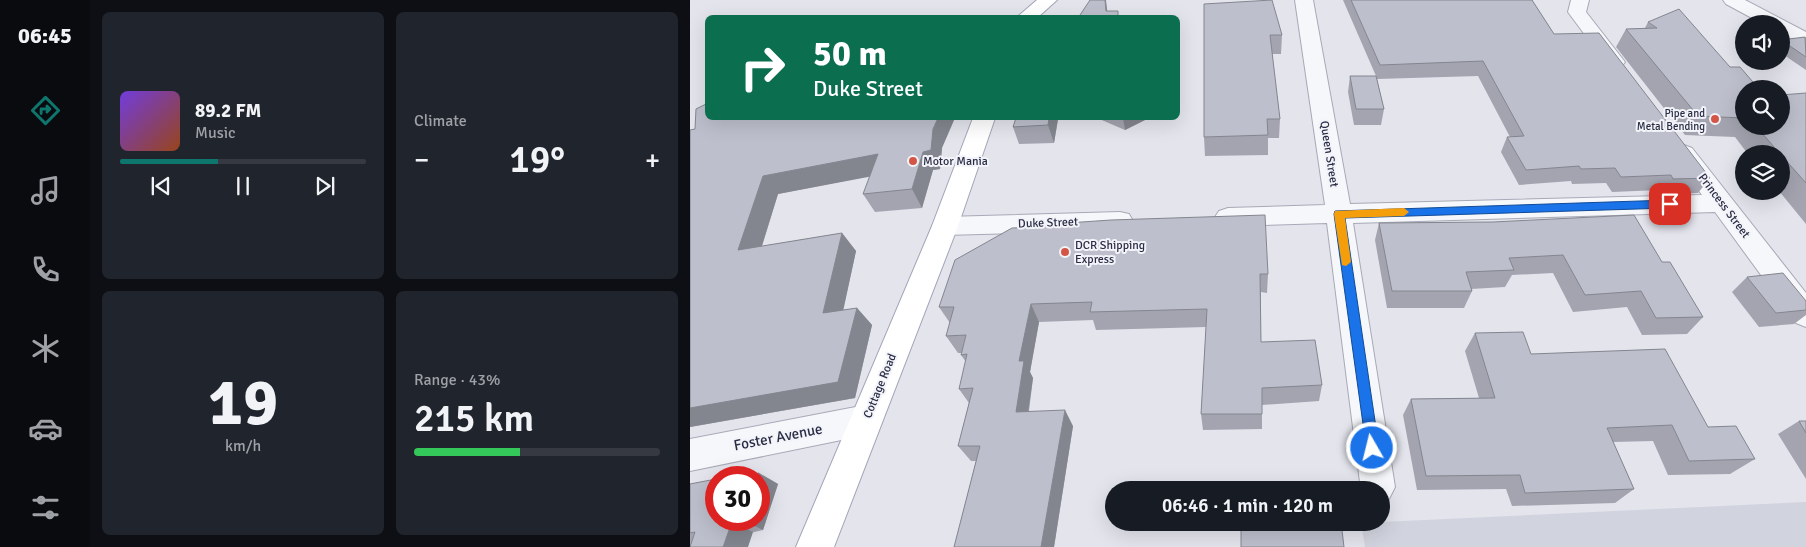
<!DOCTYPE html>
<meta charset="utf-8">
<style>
body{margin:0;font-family:Signika,sans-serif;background:#20242c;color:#f1f3f6;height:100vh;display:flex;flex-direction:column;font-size:19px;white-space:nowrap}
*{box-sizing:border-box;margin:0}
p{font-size:16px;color:#9ea1a6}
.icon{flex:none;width:28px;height:28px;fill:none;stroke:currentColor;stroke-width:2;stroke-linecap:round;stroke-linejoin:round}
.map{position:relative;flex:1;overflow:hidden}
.side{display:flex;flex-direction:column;gap:12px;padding:12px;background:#0d0f14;width:600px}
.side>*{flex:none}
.top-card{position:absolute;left:15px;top:15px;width:475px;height:105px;border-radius:8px;box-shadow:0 5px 20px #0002;background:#0b6e4f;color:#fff;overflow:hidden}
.tools{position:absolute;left:1045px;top:15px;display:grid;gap:10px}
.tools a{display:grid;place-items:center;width:55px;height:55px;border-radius:50%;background:#171b24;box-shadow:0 5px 20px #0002;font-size:25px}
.speed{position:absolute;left:15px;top:466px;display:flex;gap:10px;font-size:25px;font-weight:700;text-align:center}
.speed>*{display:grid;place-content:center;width:65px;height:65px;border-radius:50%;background:#171b24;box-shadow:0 5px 20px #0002;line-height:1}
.speed .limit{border:8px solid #d22;background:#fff;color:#111}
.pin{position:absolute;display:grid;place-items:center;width:42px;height:42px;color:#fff;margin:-21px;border-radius:10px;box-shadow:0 2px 8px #0006}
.me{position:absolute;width:55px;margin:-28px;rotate:352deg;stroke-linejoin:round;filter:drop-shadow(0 0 4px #0008)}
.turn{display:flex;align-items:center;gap:18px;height:105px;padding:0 25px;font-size:22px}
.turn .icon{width:65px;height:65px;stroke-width:2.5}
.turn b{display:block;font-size:35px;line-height:42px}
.big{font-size:38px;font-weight:600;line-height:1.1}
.side .tile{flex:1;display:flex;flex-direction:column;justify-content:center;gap:8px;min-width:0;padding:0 18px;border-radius:8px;background:#20242c}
.side .dial{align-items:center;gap:0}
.dial b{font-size:65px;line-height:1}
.song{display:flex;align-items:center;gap:15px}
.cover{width:60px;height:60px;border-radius:8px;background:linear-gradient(135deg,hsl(260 70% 55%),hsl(20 70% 35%))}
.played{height:5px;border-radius:2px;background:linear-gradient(90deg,#0f766e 40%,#363941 40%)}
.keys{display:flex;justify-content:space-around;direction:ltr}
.heat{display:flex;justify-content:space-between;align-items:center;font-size:28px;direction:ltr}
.charge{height:8px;border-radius:4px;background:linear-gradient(90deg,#34c759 43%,#363941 0)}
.side .tiles{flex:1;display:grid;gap:12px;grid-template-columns:repeat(2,1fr)}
.trip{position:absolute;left:415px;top:481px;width:285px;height:50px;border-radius:25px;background:#171b24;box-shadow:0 5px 20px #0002;font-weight:600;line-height:50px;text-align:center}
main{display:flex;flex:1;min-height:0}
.menu{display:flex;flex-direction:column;width:90px;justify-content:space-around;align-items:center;background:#090b0e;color:#9ea1a6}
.menu .icon{width:35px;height:35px}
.menu .selected{color:#0f766e}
.menu b{font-size:22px;color:#f1f3f6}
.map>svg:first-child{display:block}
.built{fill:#d1d3de}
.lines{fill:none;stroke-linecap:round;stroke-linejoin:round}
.minor-casing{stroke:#a8a9b7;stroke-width:2}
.major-casing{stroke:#a2a5b8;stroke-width:2}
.minor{fill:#f6f7fa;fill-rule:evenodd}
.major{fill:#fff;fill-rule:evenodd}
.wall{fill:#a3a4af}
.shaded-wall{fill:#84868f}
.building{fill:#bdbfcc;stroke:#84868f}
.route{fill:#1a73e8;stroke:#114b97}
.slow{fill:#f59e0b}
.poi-dot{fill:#d35546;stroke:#f3f4f9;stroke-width:2}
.labels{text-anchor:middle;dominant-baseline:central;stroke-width:4;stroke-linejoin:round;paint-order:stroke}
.far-poi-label{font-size:11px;fill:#2a2d45;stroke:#f3f4f9;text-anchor:end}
.street-label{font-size:12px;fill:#2a2d45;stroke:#f3f4f9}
.poi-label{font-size:12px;fill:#2a2d45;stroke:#f3f4f9;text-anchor:start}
.near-street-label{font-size:15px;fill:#2a2d45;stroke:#f3f4f9}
</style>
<main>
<nav class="menu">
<b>06:45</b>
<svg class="icon selected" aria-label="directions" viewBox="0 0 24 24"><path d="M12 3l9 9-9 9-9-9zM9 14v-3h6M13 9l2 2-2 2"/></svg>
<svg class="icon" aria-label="music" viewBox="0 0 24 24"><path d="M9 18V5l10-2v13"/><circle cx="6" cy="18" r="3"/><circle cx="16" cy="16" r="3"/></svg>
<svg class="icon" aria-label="phone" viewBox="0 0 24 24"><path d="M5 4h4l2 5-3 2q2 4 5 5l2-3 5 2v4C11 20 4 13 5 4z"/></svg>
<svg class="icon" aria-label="climate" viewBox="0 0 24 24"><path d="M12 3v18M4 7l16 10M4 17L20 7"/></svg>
<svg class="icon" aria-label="car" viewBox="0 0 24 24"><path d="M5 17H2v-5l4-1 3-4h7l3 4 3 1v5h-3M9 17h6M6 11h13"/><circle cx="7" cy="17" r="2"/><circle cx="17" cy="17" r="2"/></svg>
<svg class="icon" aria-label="filters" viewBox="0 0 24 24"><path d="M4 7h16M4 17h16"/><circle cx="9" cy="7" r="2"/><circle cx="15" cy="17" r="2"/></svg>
</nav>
<section class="side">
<div class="tiles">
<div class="tile">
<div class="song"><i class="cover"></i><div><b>89.2 FM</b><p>Music</p></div></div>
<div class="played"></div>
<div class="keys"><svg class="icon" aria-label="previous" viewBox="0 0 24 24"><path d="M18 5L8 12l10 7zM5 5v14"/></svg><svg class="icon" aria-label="pause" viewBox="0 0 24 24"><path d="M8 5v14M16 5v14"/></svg><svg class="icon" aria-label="next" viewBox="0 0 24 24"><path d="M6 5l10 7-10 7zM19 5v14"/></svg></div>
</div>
<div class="tile"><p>Climate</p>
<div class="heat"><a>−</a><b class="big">19°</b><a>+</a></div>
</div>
<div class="tile dial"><b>19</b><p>km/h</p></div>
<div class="tile"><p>Range · 43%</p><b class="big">215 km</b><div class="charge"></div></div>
</div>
</section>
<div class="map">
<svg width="1116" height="547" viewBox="0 0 1116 547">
<rect width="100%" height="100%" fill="#e3e4ec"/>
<path class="built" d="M1116,502V547H675L671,523Z"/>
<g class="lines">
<defs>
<g id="minor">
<path d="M605,0H623L660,204L1012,195L982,153L986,148L994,145L1002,148L1116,293V327L1106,323L1025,212L663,223L705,487L699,499L691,503V490H671L637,223L538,226L529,223L525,217L529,211L538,208L635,205Z"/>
<path d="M881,0H899L896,12L935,62L932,66H918L878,12Z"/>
<path d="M1033,0H1055L1116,32V46L1091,34V24H1073L1036,4Z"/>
<path d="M430,212L439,214L443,221L439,228L430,230L255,235L246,233L242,226L246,219L255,217Z"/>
<path d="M176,405L188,409L192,420L188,431L176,435L0,471V439Z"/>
</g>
<g id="major">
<path d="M347,0H367L347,18H326Z"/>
<path d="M283,118H305L268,226L144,547H106L242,226Z"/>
</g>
</defs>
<use href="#minor" class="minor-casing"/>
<use href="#major" class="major-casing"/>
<use href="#minor" class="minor"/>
<use href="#major" class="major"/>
</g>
<g class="wall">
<path d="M653,0H842L864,34L1020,178L1008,193L973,194L970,190L922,192L916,183L882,184L881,181L829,185L811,152L817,137H820L788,76L687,79L694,109L691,125H664L658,92L660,76H686Z"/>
<path d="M514,4L592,35L591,54H582L590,119L589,138H578V155L515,156L514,137Z"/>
<path d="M958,22L1054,89V126H1091L1116,93V224L1089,191H1091V154H1058L1045,137L995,135L926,47L936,29L955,28Z"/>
<path d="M1116,37V70L1091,53V40Z"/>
<path d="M326,118H398L368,119L364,143L329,144L323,127Z"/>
<path d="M407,118H459L435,130Z"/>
<path d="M5,129L252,148L250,169L243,170L232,208L185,212L173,194L180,176L88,194L72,246L152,233L166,251L153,310L167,308L182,325L165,398L0,427V130Z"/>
<path d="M689,223L972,262L1013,317L997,334L952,335L937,307L883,312L863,273L822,275L815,287L781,289L782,291L774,308H697L685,240Z"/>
<path d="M376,226L578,274L577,293L571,292V342L632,385L629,401L572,405V429L513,430L511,414L516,327L406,330L403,320L349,322L340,372L343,378L339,411L383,426L364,547H264L286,461H281L268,446L279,403L269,389L276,362L271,355V353H268L256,336L260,323L249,307Z"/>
<path d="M1057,277L1116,301V315L1104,324L1069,327L1042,292Z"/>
<path d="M785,333L841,354L1018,427L1065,459L1040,474L978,475L963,441L923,442L944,489L925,503L822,506L816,489L727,490L713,415L721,399L789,398L775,351Z"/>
<path d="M1109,421H1116V479L1088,434Z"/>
<path d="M69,473L88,484L73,530L0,547V484Z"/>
</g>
<g class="shaded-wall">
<path d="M415,0H416L418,18H417Z"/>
<path d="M248,118H265L252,148L250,169L243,170L232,208L222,189L233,152Z"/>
<path d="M359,118H367L368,119L364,143L358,125Z"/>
<path d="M433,118H459L435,130Z"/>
<path d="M188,154L199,173L88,194L65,268L48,250L73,176Z"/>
<path d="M152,233L166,251L149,330L133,313Z"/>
<path d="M341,304L349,322L340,372L343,378L336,427L326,412L329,361Z"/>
<path d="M167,308L182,325L165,398L0,427V408Z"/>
<path d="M375,410L383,426L364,547H351Z"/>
<path d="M69,473L88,484L73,530L53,520H69V478H67Z"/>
<path d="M42,522L63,532L58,547H33Z"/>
</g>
<g class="building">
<path d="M400,0H415L416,11H428V18H388Z"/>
<path d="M582,0L592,35H580L590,119H577L578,135L514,137V4Z"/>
<path d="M661,0H842L864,34L909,33L1020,178L983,179L981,175L931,177L925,168L891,169L889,166L836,170L817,137L834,136L793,61L690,65Z"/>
<path d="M989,9L1040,67H1050L1069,89H1054V118L1008,116L936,29L967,28L958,22Z"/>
<path d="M1115,37L1116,57L1091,40Z"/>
<path d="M660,76H686L694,109H666Z"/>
<path d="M1116,93V183L1091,155V154H1090L1066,126H1091V95Z"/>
<path d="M18,103V118H248L243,129L241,150L233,152L222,189L173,194L188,154L73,176L48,250L152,233L133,313L167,308L148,382L0,408V130L5,129L6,109Z"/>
<path d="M326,118H359L358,125L323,127Z"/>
<path d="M575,215L578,274H570L571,342L625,340L632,385L572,388V414H511L517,309L400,312L402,302L341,304L329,361H334L326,412L375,410L351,547H264L290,446H268L283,388L269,389L277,354L271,355L276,335L256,336L264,307H249L265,260L322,228L376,226L377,223L421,220Z"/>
<path d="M944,215L972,262H980L1013,317L966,318L951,291L895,295L873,255L819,258L824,270L776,272L782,291H702L689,223L803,222Z"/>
<path d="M1093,273L1116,301V310L1086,313L1057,277Z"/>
<path d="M833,332L841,354L975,349L1018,427L1046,426L1065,459L999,461L982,425L917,428L944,489L835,493L830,475L736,476L721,399L805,398L785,333Z"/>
<path d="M1109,421H1116V433Z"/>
<path d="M69,473L67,478H38Z"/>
<path d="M26,479V520H53L42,522L33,547H0L5,532L0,533V484Z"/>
<path d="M551,522H651L654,547H551Z"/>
</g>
<path class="route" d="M980,200L985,204L980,208L655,218L689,448L687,453L682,455L677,453L644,214L645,211Z"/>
<path class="slow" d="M714,208L719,212L714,216L655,218L661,262L656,266L652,265L644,214L645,211Z"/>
<g class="poi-dot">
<circle cx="1025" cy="119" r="5"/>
<circle cx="223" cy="161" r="5"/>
<circle cx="375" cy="252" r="5"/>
</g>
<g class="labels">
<g class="far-poi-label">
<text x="1015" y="113">Pipe and<tspan x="1015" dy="13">Metal Bending</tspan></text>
</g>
<g class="street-label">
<text transform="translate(639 154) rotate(81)">Queen Street</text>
<text transform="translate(1034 206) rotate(53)">Princess Street</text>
<text transform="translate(358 223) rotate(-2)">Duke Street</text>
<text transform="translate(190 386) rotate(-68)">Cottage Road</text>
</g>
<g class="poi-label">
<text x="233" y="161">Motor Mania</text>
<text x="385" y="245">DCR Shipping<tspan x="385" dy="14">Express</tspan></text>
</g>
<g class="near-street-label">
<text transform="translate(88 437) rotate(-11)">Foster Avenue</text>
</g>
</g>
</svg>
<div class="tools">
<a><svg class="icon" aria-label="sound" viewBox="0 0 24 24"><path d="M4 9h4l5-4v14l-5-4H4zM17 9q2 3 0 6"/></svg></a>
<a><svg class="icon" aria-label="search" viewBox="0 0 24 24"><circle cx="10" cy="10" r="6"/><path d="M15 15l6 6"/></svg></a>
<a><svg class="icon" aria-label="layers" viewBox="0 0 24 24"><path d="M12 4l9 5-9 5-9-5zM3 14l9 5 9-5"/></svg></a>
</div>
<div class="speed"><div class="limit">30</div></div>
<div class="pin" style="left:980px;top:204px;background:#d93025"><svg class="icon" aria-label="arrive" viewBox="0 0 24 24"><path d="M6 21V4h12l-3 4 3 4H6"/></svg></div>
<svg class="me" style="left:682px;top:448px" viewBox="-20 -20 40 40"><circle r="17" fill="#1a73e8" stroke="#fff" stroke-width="3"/><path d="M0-11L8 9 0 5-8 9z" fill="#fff"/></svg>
<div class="trip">06:46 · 1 min · 120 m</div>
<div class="top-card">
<div class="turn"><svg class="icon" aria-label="right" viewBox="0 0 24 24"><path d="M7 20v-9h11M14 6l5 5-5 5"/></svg><div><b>50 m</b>Duke Street</div></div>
</div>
</div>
</main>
